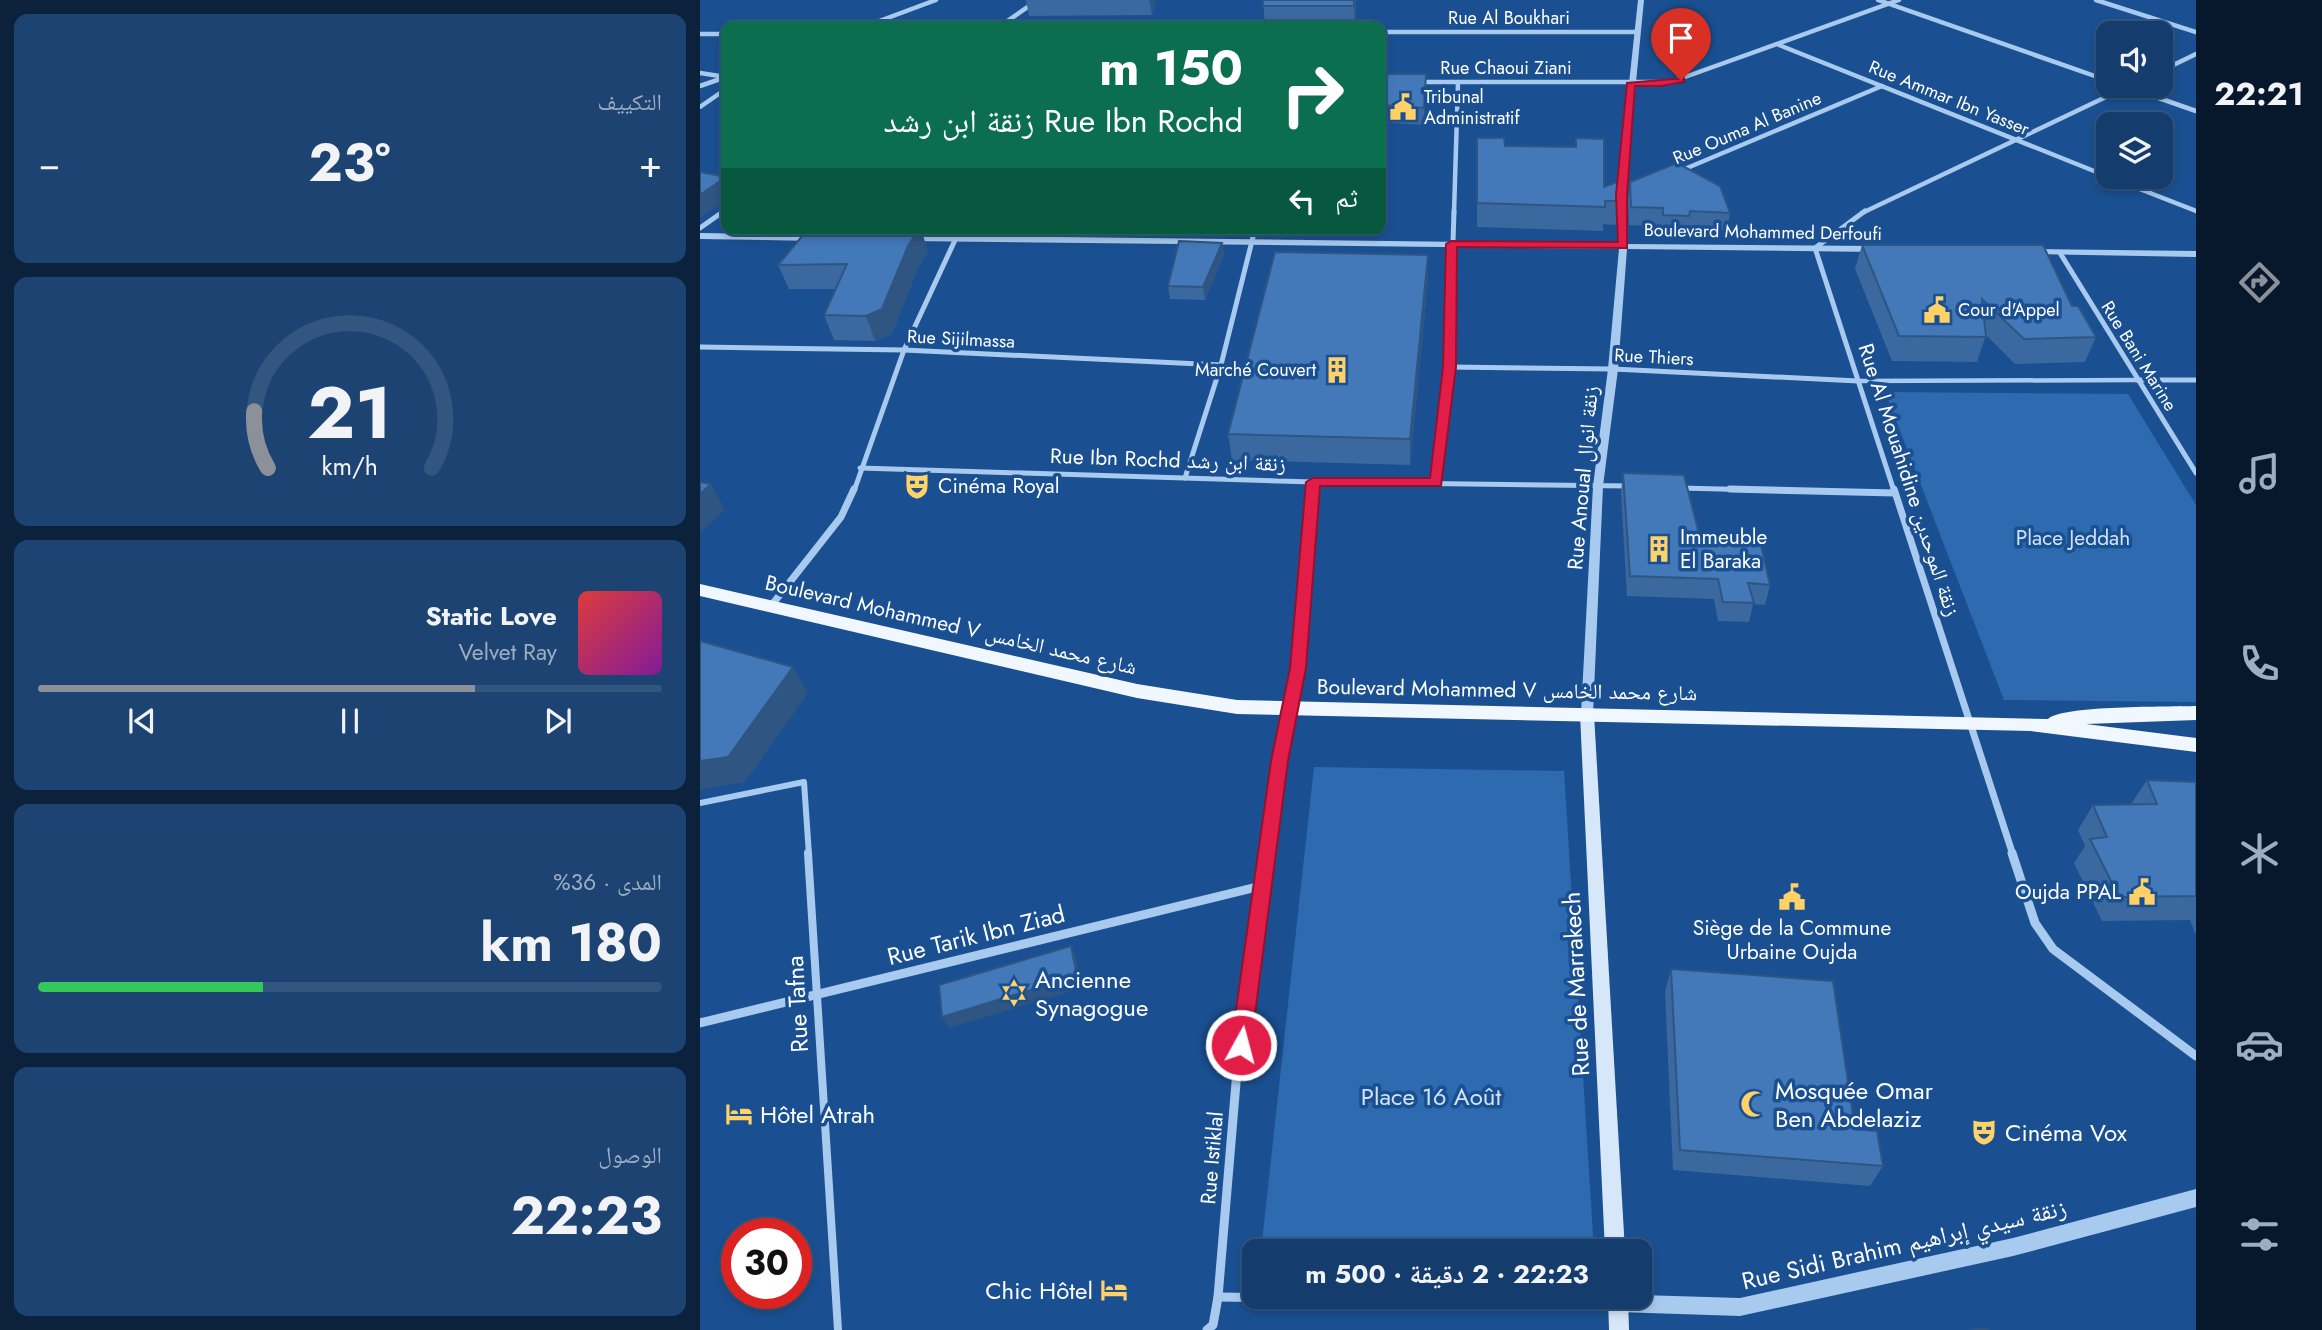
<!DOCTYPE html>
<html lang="ar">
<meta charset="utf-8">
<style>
body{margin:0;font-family:Jost,"Noto Naskh Arabic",sans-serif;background:#1d4372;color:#f1f3f6;direction:rtl;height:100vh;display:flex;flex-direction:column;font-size:26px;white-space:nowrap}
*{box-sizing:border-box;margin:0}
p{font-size:23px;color:#9dadc2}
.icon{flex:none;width:38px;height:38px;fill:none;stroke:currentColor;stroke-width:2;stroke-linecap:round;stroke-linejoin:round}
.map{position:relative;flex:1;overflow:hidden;direction:ltr}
.sheet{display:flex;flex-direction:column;gap:14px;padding:14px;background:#0b213c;width:700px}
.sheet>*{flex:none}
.banner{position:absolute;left:21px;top:21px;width:665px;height:214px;border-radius:14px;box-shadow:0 4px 10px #0003,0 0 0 2px #335680;direction:rtl;background:#0b6e4f;color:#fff;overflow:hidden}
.controls{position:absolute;left:1396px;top:21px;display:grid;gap:14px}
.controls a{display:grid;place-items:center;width:77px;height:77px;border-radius:14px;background:#143c6d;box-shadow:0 4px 10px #0003,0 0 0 2px #335680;font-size:35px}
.speed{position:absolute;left:21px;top:1218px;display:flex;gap:14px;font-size:35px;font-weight:700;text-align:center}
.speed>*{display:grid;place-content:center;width:91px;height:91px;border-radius:50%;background:#143c6d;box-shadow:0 4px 10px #0003,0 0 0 2px #335680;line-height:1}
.speed .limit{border:10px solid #d22;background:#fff;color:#111}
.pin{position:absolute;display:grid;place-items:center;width:60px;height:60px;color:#fff;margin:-72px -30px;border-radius:50% 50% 50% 0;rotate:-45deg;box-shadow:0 0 7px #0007}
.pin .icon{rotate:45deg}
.me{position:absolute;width:77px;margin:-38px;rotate:7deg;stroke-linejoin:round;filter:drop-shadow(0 0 5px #0008)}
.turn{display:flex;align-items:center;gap:24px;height:147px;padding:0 28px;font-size:32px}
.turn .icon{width:91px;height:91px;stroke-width:2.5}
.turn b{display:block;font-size:49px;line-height:60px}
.then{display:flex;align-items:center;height:66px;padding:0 28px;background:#0003;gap:14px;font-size:26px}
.big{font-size:52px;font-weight:700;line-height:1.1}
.sheet .tile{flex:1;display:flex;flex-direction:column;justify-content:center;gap:10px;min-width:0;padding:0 24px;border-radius:14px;background:#1d4372}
.sheet .dial{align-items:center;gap:0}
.dial svg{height:182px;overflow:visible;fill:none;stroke:#335680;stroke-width:7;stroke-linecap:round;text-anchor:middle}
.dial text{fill:#f1f3f6;stroke:none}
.song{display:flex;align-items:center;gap:21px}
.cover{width:84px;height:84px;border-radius:10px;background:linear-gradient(135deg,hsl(0 70% 55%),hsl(290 70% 35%))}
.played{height:7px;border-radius:4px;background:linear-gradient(90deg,#8c9099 70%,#335680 70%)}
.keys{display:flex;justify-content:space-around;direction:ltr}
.heat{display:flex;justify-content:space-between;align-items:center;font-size:38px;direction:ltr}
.charge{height:10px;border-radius:5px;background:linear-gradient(90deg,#34c759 36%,#335680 0)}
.trip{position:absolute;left:542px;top:1239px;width:410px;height:70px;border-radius:14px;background:#143c6d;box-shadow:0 4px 10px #0003,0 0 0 2px #335680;font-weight:700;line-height:70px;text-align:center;direction:rtl}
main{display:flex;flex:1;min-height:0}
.dock{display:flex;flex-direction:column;width:126px;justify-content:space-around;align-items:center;background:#08182c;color:#9dadc2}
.dock .icon{width:49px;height:49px}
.dock .current{color:#8c9099}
.dock b{font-size:32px;color:#f1f3f6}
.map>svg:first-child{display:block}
.green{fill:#2d6aaf}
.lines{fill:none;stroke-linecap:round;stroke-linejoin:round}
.pedestrian-far2{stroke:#a9caef;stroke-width:4.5}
.pedestrian-far1{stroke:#a9caef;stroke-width:6}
.pedestrian{stroke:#a9caef;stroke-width:8}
.minor-far3{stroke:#a9caef;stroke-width:4.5}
.minor-far2{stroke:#a9caef;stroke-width:5}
.minor-far1{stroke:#a9caef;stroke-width:7}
.minor{stroke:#a9caef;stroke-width:9}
.tertiary{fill:#a9caef;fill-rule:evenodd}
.secondary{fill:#d6e7fa;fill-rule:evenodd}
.primary{fill:#f1f7ff;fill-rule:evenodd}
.wall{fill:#3a689f}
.shaded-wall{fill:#2f5582}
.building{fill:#4379b9;stroke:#2f5582;stroke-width:2}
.route{fill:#e11d48;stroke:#92132f;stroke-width:2}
.labels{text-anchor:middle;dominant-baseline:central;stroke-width:7;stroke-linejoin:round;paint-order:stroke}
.far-street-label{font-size:18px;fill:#fff;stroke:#1a5091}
.far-poi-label{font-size:18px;fill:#fff;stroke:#1a5091;text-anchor:start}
.street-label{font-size:21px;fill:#fff;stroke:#1a5091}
.poi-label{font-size:21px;fill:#fff;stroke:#1a5091;text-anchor:start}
.park-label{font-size:21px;fill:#cfe4fa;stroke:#1a5091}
.near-street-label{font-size:24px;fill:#fff;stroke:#1a5091}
.near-poi-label{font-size:24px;fill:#fff;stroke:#1a5091;text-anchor:start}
.near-park-label{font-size:24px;fill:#cfe4fa;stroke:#1a5091}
</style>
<main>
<nav class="dock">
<b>22:21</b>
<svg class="icon current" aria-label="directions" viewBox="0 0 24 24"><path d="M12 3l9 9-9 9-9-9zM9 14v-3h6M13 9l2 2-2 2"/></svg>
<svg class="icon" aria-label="music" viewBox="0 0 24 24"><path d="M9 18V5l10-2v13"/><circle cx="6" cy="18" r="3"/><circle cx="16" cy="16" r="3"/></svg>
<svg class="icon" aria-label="phone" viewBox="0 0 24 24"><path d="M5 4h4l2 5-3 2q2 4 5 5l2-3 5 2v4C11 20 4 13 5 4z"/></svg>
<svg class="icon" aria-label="climate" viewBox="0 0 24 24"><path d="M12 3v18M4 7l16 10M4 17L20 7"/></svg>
<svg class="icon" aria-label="car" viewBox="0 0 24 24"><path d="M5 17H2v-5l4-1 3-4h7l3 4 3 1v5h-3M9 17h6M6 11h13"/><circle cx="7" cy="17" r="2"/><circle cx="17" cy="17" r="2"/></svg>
<svg class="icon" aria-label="filters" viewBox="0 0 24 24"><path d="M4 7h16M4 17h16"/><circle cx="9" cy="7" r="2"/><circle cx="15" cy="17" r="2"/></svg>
</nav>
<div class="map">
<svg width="1496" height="1330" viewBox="0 0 1496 1330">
<rect width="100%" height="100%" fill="#1a5091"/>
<g class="green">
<path d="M1185,392L1428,394L1496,505V702L1304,700Z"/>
<path d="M614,767L864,771L894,1251H561Z"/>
</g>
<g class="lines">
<path class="pedestrian-far2" d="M1158,381L1437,380"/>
<path class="pedestrian-far1" d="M0,803L104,782L109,855"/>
<path class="pedestrian" d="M108,853L138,1330"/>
<g class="minor-far3">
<path d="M1178,0L1409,81"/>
<path d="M1396,0L1496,32"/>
<path d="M166,26L236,0"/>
<path d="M300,26L338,0"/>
<path d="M681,32H938"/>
<path d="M0,34H26"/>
<path d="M1079,45L1409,177"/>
<path d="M1461,71L1496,54"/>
<path d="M0,73L26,77"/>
<path d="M720,82H971L1199,0"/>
<path d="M0,86L26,77"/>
<path d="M1424,86L1496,111"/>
<path d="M0,107L26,89"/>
<path d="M980,171L1182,86"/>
<path d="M1409,177L1496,211"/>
<path d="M22,213L26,210"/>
<path d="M754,213L758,82"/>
<path d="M1162,213L1429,86"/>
</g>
<g class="minor-far2">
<path d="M1165,211L1115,248L1194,491"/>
<path d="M0,228L24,211"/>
<path d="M1360,253L1496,473"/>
<path d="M0,347L204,350L521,365"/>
<path d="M749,367L913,369L1158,381"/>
<path d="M1437,380H1496"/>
<path d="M160,468L613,482L929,486"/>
<path d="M485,478L521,365L555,229"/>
<path d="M736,483L749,367L754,211"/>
<path d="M980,488L1105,491"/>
<path d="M154,491L204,350L256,238"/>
<path d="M612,491L613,482"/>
</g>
<g class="minor-far1">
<path d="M1030,489L1195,493"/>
<path d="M1194,489L1313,855"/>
<path d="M71,606L141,517L154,489"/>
<path d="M567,855L580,761L598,668L612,489"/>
</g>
<g class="minor">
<path d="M1312,853L1335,923L1353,949L1496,1056"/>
<path d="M0,1023L561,886"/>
<path d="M518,1297L916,1303"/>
<path d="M507,1330L513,1325L518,1297L537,1071L567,853"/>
</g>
<g class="tertiary">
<path d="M938,0H944L925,195L927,244L1176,246L1180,249L1176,252L927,249L918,369L903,486L893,714L891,717H883L881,714L893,486L908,369L919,249L207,241L203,238L207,235L919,244L917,195Z"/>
<path d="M0,233L115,235L119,238L115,241L0,239Z"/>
<path d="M1330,249L1496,251V257L1327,254V250Z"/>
<path d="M1496,1189V1207L1313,1256L1040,1316L918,1312L912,1309L909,1303L912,1297H940V1295L1040,1298L1313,1238Z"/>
</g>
<g class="secondary">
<path d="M887,709L892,710L894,714L925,1251H905L880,714L882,710Z"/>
<path d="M908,1297H928L929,1330H909Z"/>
</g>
<path class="primary" d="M0,584L437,684L537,700L1348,719C1362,705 1470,707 1496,706V720L1386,724L1496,738V752L1331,731L537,714L437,698L0,596Z"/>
</g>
<g class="wall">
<path d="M326,0H456L452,15L329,16Z"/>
<path d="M563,0H656L655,26H565Z"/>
<path d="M681,74H726V90L724,125L681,122Z"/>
<path d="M777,138L805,146L875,147L876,138L904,187L918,201L916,225L903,224V231L777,227Z"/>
<path d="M930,182L1030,213L1027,231L987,229L986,234H960L961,227L929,225L928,200Z"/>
<path d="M522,243L524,255L505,300L470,299L468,286Z"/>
<path d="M1162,245L1372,306L1396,337L1385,362L1315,364L1286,335L1277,362L1192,361L1155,269Z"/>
<path d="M228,251L217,270L192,334L175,341L134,340L124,315L136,289H89L78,265Z"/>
<path d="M728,255V279L710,465L532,460L528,434Z"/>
<path d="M923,473L1002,545L1070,585L1065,605L1053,604L1049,622L1018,621L1014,599L927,596L921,493Z"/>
<path d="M1447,780L1496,782V935L1490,920L1402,921L1374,863L1385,846L1378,830L1393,805L1431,804Z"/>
<path d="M971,969L1155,1129L1183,1166L1170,1186L973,1170L965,992Z"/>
</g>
<g class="shaded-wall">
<path d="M449,0H456L452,15Z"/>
<path d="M654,0H656L655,26L654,6Z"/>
<path d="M726,74V90L724,125V108Z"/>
<path d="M26,177V200L0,218V195Z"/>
<path d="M219,229H221L228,251L217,270L192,334L175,341L166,316Z"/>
<path d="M522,243L524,255L505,300L503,287Z"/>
<path d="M728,255V279L710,465V439Z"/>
<path d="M11,484L25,510L0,533V494Z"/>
<path d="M93,667L108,693L45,782L0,790V761Z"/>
<path d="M371,946L376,958L382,988L249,1028L242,1017Z"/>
</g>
<g class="building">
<rect x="563" y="0" width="91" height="6"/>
<path d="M681,74H726L724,108L681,105Z"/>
<path d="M777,138H804L805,146L876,147V138L904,139V187L917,182L918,201H905V207L777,203Z"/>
<path d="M977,163L1020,186L1030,213L990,211L989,216L963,215V208L931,207L930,182Z"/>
<path d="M0,172L26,177L0,195Z"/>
<path d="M108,229H219L208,246L182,309L166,316L124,315L147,264L78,265Z"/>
<path d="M479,241L522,243L503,287L468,286Z"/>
<path d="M1162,245H1343L1372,306H1378L1396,337L1324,339L1282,299L1286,337L1199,336Z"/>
<path d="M575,252L728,255L710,439L528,434Z"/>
<path d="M923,473L984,475L1002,545H1061L1070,585L1048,583L1054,603L1023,602L1018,579L930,576Z"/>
<path d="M0,482L11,484L0,494Z"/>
<path d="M0,641L93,667L28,757L0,761Z"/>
<path d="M1447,780L1496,782V896L1419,897L1390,839L1407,837L1393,805L1457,804Z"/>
<path d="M371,946L377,976L242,1017L239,985Z"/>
<path d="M971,969L1133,981L1155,1129L1177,1131L1183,1166L980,1150Z"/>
<path d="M1287,1328L1288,1330H1271Z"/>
</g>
<path class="route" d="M984,78V82L961,86H935L927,195V248L757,247L756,367L741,486H620L606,668L588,761L551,1045L548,1051L541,1054L534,1051L531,1045L571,761L590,668L606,482L613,478H730L743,367L746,244L751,241L918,242L916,195L927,83Z"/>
<defs>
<symbol id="civic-bare" viewBox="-9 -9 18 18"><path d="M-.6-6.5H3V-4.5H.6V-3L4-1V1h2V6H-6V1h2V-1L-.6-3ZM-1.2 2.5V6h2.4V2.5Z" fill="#ffd167" stroke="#1a5091" stroke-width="2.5" paint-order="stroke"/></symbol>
<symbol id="building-bare" viewBox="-9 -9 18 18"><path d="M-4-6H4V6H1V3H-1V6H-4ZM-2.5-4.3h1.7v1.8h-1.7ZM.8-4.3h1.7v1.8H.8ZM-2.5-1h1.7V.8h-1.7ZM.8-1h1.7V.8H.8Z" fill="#ffd167" stroke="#1a5091" stroke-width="2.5" paint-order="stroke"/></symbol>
<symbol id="theatre-bare" viewBox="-9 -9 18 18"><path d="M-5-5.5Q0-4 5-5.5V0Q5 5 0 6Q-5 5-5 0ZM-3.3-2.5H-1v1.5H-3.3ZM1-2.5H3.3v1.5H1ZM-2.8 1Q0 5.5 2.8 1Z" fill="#ffd167" stroke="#1a5091" stroke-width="2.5" paint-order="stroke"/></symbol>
<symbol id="synagogue-bare" viewBox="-9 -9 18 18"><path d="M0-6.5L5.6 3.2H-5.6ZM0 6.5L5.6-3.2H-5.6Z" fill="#ffd167" stroke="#1a5091" stroke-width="2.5" paint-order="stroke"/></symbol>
<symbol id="mosque-bare" viewBox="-9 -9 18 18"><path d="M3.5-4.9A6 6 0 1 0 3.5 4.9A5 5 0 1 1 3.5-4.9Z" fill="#ffd167" stroke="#1a5091" stroke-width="2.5" paint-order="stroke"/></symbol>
<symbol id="hotel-bare" viewBox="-9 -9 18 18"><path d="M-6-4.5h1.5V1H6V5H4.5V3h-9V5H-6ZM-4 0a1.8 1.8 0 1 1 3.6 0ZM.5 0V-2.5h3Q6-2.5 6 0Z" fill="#ffd167" stroke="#1a5091" stroke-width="2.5" paint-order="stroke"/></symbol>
</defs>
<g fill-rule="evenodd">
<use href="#civic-bare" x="684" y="88" width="38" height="38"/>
<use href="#civic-bare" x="1218" y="291" width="38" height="38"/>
<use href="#building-bare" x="618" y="351" width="38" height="38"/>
<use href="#theatre-bare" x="198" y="467" width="38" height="38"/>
<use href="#building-bare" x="940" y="530" width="38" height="38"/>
<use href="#civic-bare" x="1423" y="873" width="38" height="38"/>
<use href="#civic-bare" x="1073" y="878" width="38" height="38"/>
<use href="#synagogue-bare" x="295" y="974" width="38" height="38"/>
<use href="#mosque-bare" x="1035" y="1085" width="38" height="38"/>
<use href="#hotel-bare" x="20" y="1095" width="38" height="38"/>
<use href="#theatre-bare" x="1265" y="1113" width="38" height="38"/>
<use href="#hotel-bare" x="395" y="1271" width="38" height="38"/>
</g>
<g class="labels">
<g class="far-street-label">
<text x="809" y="18">Rue Al Boukhari</text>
<text x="806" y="68">Rue Chaoui Ziani</text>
<text transform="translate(1249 98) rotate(22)">Rue Ammar Ibn Yasser</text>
<text transform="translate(1047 128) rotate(-23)">Rue Ouma Al Banine</text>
<text transform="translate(1063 232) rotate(1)">Boulevard Mohammed Derfoufi</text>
<text transform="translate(261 339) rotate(3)">Rue Sijilmassa</text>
<text transform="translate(1439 356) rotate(58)">Rue Bani Marine</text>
<text transform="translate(954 357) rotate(3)">Rue Thiers</text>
</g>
<g class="far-poi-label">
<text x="724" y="97">Tribunal<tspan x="724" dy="21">Administratif</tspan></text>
<text x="1258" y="310">Cour d'Appel</text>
<text x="616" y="370" text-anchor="end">Marché Couvert</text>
</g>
<g class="street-label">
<text transform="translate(468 460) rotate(2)">Rue Ibn Rochd زنقة ابن رشد</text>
<text transform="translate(883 478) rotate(-85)">Rue Anoual زنقة انوال</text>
<text transform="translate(1209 480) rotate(72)">Rue Al Mouahidine زنقة الموحدين</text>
<text transform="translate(251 625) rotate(13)">Boulevard Mohammed V شارع محمد الخامس</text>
<text transform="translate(807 690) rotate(1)">Boulevard Mohammed V شارع محمد الخامس</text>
<text transform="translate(512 1158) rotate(-85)">Rue Istiklal</text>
</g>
<g class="poi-label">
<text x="238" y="486">Cinéma Royal</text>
<text x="980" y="537">Immeuble<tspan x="980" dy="24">El Baraka</tspan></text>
<text x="1421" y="892" text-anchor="end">Oujda PPAL</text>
<text x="1092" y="928" text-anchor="middle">Siège de la Commune<tspan x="1092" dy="24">Urbaine Oujda</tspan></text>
</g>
<g class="park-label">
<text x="1373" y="538">Place Jeddah</text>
</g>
<g class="near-street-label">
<text transform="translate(276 935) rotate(-14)">Rue Tarik Ibn Ziad</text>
<text transform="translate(876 984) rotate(-93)">Rue de Marrakech</text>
<text transform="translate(97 1004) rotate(-93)">Rue Tafna</text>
<text transform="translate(1204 1244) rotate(-13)">Rue Sidi Brahim زنقة سيدي إبراهيم</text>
</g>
<g class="near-poi-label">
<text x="335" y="979">Ancienne<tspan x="335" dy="28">Synagogue</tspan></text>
<text x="1075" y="1090">Mosquée Omar<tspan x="1075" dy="28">Ben Abdelaziz</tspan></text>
<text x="60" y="1114">Hôtel Atrah</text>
<text x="1305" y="1132">Cinéma Vox</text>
<text x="393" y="1290" text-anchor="end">Chic Hôtel</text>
</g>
<g class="near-park-label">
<text x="731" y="1096">Place 16 Août</text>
</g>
</g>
</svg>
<div class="controls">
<a><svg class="icon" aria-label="sound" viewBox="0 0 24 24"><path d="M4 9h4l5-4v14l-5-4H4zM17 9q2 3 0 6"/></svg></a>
<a><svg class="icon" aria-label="layers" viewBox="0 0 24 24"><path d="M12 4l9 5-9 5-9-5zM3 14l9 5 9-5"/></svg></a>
</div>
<div class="speed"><div class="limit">30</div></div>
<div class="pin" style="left:981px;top:80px;background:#d93025"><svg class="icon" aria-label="arrive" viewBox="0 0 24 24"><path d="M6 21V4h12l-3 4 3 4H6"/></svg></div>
<svg class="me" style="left:541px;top:1045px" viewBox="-20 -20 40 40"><circle r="17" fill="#e11d48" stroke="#fff" stroke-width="3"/><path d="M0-11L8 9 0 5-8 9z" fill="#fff"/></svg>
<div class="trip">22:23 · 2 دقيقة · 500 m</div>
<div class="banner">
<div class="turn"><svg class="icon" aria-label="right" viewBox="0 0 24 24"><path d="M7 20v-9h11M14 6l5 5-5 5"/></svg><div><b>150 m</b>Rue Ibn Rochd زنقة ابن رشد</div></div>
<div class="then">ثم<svg class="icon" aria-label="left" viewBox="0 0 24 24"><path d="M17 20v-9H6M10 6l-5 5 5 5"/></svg></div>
</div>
</div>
<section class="sheet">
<div class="tile"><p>التكييف</p>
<div class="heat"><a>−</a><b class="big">23°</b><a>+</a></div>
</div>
<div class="tile dial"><svg viewBox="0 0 100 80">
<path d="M14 69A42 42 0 1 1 86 69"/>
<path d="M14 69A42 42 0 0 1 8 44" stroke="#8c9099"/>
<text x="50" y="56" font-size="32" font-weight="700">21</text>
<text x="50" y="72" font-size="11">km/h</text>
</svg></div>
<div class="tile">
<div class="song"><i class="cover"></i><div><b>Static Love</b><p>Velvet Ray</p></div></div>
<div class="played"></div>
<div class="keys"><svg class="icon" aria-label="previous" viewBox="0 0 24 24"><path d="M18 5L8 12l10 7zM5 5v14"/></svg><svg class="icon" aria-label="pause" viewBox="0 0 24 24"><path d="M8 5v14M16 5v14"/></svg><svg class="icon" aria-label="next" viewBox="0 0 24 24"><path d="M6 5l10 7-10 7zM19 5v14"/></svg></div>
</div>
<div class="tile"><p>المدى · 36%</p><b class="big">180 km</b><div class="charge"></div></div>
<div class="tile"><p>الوصول</p><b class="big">22:23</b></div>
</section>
</main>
